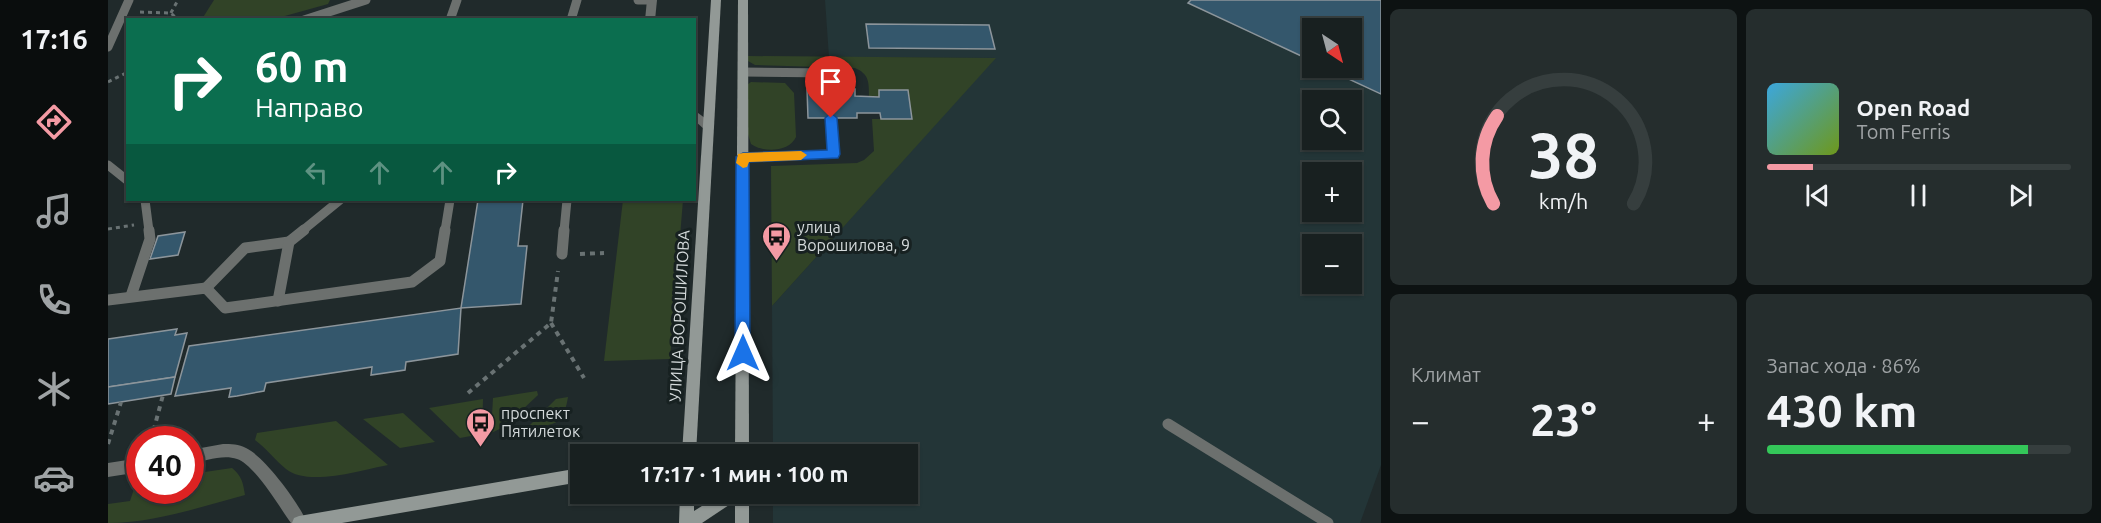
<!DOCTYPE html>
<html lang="ru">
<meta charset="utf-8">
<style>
body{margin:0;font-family:Ubuntu,sans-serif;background:#252d2d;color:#f1f3f6;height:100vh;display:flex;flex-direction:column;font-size:22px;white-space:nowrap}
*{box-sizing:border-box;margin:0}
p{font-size:20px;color:#9fa3a5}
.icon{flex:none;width:33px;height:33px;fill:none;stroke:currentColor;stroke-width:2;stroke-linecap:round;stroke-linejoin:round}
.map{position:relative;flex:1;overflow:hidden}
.sheet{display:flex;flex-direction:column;gap:9px;padding:9px;background:#0d1212;width:720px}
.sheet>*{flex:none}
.banner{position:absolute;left:18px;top:18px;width:570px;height:183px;border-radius:0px;box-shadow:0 2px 4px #0004,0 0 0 2px #363e3e;background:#0b6e4f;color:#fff;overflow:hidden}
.needle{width:39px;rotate:144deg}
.controls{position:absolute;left:1194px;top:18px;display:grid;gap:12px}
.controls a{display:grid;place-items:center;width:60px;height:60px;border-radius:0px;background:#182020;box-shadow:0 2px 4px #0004,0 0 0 2px #363e3e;font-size:30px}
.speed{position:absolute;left:18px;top:426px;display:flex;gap:12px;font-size:30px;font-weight:700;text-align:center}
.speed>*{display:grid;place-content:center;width:78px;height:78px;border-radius:50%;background:#182020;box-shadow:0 2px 4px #0004,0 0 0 2px #363e3e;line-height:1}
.speed .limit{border:9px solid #d22;background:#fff;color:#111}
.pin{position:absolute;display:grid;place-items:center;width:51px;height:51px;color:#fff;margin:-62px -26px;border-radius:50% 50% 50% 0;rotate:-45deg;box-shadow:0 0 6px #0007}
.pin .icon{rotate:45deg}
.me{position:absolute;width:66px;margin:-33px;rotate:0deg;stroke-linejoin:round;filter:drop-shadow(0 0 4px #0008)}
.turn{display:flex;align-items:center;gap:21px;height:126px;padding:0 30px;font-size:27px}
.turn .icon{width:78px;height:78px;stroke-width:2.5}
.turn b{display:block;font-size:42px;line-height:51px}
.lanes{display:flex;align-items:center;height:57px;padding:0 30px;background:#0003;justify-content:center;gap:30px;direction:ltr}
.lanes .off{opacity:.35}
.big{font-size:45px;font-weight:700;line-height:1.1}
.sheet .widget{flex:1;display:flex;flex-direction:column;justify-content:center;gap:9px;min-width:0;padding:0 21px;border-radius:9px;background:#252d2d}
.sheet .dial{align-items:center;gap:0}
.dial svg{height:156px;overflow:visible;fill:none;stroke:#363e3e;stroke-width:7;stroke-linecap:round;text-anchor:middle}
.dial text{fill:#f1f3f6;stroke:none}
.song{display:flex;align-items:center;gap:18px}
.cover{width:72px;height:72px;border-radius:9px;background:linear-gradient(135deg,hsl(200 70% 55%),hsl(80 70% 35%))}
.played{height:6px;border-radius:3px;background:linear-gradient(90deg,#f49aa4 15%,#363e3e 15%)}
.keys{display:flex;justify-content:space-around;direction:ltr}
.heat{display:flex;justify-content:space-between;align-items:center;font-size:33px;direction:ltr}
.charge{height:9px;border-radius:4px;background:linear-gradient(90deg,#34c759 86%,#363e3e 0)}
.sheet .tiles{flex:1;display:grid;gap:9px;grid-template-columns:repeat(2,1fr)}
.trip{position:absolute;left:462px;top:444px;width:348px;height:60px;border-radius:0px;background:#182020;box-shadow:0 2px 4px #0004,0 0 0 2px #363e3e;font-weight:700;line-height:60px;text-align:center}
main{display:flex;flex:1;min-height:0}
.menu{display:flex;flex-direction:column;width:108px;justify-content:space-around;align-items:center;background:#0a0d0d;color:#9fa3a5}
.menu .icon{width:42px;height:42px}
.menu .selected{color:#f49aa4}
.menu b{font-size:27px;color:#f1f3f6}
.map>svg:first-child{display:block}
.built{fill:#233537;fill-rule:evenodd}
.green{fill:#314327}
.building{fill:#34576c;stroke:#8c959b;stroke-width:1.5}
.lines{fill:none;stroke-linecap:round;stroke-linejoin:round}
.path-far1{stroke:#697273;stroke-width:3;stroke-dasharray:4 4;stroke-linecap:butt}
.path{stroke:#697273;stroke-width:4;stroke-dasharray:5 5;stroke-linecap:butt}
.lane-far1{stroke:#6c706e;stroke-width:9}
.lane{stroke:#6c706e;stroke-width:11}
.street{fill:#6c706e;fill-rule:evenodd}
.secondary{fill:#929996;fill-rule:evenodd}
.route{fill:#1a73e8;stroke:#114b97;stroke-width:1.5}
.slow{fill:#f59e0b}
.labels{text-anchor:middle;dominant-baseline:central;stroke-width:6;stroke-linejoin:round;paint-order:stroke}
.poi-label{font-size:16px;fill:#d4dadb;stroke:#172121;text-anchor:start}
.street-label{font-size:16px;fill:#d4dadb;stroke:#172121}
</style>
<main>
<nav class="menu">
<b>17:16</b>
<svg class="icon selected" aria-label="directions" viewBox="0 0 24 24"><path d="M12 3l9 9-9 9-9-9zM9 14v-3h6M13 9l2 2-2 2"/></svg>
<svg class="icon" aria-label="music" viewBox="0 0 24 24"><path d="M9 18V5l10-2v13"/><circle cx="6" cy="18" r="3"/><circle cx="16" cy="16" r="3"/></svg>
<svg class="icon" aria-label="phone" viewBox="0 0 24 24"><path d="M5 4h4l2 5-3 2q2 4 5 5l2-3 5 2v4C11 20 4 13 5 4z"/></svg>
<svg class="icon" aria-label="climate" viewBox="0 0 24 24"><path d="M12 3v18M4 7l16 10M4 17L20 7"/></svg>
<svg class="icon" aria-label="car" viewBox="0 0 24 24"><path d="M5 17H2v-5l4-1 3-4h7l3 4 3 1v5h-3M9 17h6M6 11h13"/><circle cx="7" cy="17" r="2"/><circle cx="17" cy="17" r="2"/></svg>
</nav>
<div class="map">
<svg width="1273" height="523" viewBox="0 0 1273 523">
<rect width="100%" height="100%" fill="#202a2b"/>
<path class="built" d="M717,0H1273V465L1252,523H665V494H800V454H665L664,306L887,58L721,57ZM1204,28H1244V68H1204ZM1204,100H1244V140H1204ZM1204,172H1244V212H1204ZM1204,244H1244V284H1204Z"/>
<g class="green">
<path d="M106,0H222L220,4L166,19H94Z"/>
<path d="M640,56L888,58L664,306L663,166L749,163L756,160L766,151L764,119H804L800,90H771V97L761,96C761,82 761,74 747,68L647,65L640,61Z"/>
<path d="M643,82L677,83L686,93L688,137C681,152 656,153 643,144L639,131L636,87Z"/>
<path d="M515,200H575L562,359L496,361Z"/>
<path d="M429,391L430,395L396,427L383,433L385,398Z"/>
<path d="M460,397C456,422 447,428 422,425L448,399Z"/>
<path d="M375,399L374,434L352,438L321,408Z"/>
<path d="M295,413L327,442L292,448L255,419Z"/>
<path d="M228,421L280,465C254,470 200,487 178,469C167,460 159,449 147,440L149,433Z"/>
<path d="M124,468C134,476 135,483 137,495C92,507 46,523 0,523V504L22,501L26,489L31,484L32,490H82L83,474Z"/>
</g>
<g class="building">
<path d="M1083,0H1273V94L1217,68H1244V28H1204V61L1080,3Z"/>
<path d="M758,24L881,25L887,49L761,48Z"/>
<path d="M699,89H747V96L771,97V90H800L804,119H773L772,113H749V118H700Z"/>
<path d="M370,200H415L410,246H419L413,304L353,308Z"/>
<path d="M77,232L70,255L42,259L50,236Z"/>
<path d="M353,308L350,354L298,362L297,370L263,375L264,367L158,383L156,391L129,396L121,397L123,388L67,396L81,346Z"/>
<path d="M69,329L67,335L79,333L67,377L0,387V339Z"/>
<path d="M67,377L63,394L0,404V387Z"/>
</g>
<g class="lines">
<g class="path-far1">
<path d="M32,12L63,13L70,20"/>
<path d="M59,20L70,0"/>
<path d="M0,82L20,72"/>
<path d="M0,229L26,225"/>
</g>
<g class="path">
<path d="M472,254L496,253"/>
<path d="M443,323L476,378"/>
<path d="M360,393L443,323L450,271"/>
<path d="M43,440L55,395"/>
<path d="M0,444L13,402"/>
</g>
<g class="lane-far1">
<path d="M530,0H544"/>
<path d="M196,20L258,0"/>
<path d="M342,20L349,0"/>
<path d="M463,20L469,0"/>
<path d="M0,47L21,0"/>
<path d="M635,72L722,73V89"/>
<path d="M635,157L726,154L723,118"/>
<path d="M0,165L20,181"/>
<path d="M37,200L41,231"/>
<path d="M194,231L232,200"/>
<path d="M337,231L342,200"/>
<path d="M456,231L459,200"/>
</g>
<g class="lane">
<path d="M454,254L456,230"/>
<path d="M98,288L137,248L181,242"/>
<path d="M23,296L42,239L41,230"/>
<path d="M0,300L98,288L117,308L304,282L332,261L337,230"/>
<path d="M170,301L181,242L196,230"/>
<path d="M1060,424L1220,523"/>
</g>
<g class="street">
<path d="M539,0H549L547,20H537Z"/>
<path d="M586,110L605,124L606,127L605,130H597L586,120Z"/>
<path d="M115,444C123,444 131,444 138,448C156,456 192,504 199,523H183C172,508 146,464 129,459C115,454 97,461 82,464V450Z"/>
<path d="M32,458V472L0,477V463Z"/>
</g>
<g class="secondary">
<path d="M603,0H613L588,454H574Z"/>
<path d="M630,0H640L641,454H627Z"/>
<path d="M472,468V482L234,523H184L186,518L191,516Z"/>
<path d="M572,494H586V511L613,494H641V523H627V501L594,523H571Z"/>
</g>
</g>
<path class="route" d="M723,113L729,118L732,154L730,158L641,162L642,353L640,358L635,360L629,358L627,353L628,157L635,153L719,150L717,118Z"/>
<path class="slow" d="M693,151L699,155L693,160L641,162L639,167L635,168L628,163L630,154L635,153Z"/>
<defs>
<symbol id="bus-pin" viewBox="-11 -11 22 30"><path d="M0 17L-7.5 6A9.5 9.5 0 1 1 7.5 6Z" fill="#f49aa4" stroke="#172121"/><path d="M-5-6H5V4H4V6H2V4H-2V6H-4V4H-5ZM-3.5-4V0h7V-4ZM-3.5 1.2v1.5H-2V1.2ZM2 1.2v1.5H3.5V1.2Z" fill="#111"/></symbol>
</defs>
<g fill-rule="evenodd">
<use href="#bus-pin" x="652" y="220" width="33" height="45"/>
<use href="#bus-pin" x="356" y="406" width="33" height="45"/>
</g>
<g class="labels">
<g class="poi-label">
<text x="689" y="227">улица<tspan x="689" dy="18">Ворошилова, 9</tspan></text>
<text x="393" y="413">проспект<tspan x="393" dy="18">Пятилеток</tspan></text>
</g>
<g class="street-label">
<text transform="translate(571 316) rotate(-87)">УЛИЦА ВОРОШИЛОВА</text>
</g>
</g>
</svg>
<div class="controls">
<a><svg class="needle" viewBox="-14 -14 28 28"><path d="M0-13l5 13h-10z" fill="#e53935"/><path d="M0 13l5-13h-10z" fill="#9fa3a5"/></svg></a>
<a><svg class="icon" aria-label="search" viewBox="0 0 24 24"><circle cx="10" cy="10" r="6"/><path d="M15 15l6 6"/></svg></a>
<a>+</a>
<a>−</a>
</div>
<div class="speed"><div class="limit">40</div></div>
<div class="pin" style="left:723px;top:118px;background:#d93025"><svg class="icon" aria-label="arrive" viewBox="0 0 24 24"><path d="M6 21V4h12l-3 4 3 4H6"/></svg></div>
<svg class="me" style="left:635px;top:353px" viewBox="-20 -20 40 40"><path d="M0-17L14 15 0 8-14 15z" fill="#1a73e8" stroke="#fff" stroke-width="4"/></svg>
<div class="trip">17:17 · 1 мин · 100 m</div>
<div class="banner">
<div class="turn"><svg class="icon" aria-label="right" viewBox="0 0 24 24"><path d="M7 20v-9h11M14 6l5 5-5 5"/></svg><div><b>60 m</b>Направо</div></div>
<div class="lanes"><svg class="icon off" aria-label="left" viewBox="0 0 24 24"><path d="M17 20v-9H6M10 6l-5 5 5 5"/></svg><svg class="icon off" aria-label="ahead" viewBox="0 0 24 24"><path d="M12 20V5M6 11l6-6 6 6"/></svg><svg class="icon off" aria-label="ahead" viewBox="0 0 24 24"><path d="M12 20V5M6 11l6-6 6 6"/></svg><svg class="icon" aria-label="right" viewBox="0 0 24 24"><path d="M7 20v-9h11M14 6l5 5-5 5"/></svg></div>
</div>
</div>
<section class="sheet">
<div class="tiles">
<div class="widget dial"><svg viewBox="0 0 100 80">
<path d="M14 69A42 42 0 1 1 86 69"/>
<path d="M14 69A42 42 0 0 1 16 24" stroke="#f49aa4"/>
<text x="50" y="56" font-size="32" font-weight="700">38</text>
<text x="50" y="72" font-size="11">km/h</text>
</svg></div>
<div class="widget">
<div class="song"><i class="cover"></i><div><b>Open Road</b><p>Tom Ferris</p></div></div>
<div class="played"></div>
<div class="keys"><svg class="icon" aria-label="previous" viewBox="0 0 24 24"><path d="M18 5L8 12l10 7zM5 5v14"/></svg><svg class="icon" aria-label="pause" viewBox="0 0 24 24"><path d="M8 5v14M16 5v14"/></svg><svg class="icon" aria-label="next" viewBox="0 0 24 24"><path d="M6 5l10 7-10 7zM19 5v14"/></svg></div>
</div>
<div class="widget"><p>Климат</p>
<div class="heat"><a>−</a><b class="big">23°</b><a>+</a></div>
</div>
<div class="widget"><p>Запас хода · 86%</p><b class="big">430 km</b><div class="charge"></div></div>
</div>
</section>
</main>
